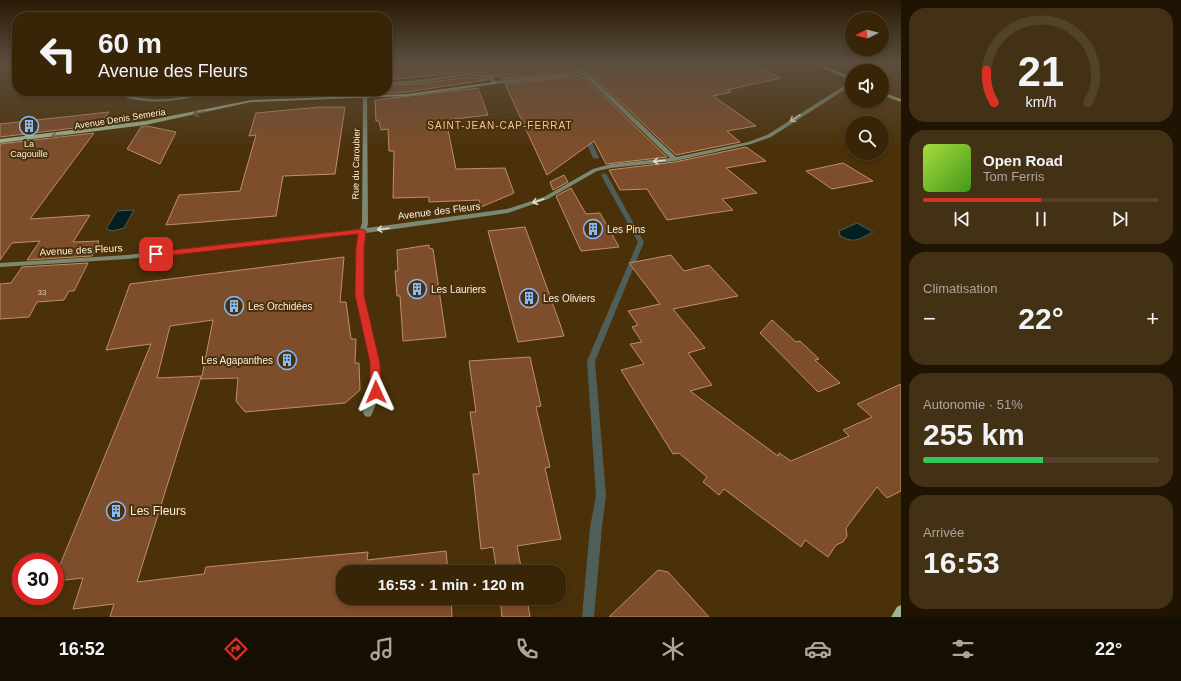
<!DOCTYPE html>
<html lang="fr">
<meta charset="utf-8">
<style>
body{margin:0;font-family:Helvetica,sans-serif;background:#433116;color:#f1f3f6;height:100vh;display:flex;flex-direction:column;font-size:15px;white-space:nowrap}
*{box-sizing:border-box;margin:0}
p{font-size:13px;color:#aba59c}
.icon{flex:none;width:22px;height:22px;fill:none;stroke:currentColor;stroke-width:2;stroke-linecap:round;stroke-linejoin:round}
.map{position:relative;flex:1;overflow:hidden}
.drawer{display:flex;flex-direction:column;gap:8px;padding:8px;background:#1f1404;width:280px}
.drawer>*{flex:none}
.hud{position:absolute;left:12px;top:12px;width:380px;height:84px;border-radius:16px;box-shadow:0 2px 6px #0003,0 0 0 1px #524229;background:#382508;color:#f1f3f6;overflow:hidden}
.needle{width:26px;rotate:264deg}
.tools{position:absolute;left:845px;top:12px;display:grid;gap:8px}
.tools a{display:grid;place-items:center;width:44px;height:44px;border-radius:50%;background:#382508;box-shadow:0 2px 6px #0003,0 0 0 1px #524229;font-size:20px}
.speed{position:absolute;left:12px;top:553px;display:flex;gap:8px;font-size:20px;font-weight:700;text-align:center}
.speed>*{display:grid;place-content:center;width:52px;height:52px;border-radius:50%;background:#382508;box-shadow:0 2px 6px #0003,0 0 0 1px #524229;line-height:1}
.speed .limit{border:6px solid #d22;background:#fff;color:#111}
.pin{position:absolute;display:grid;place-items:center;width:34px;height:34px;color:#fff;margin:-17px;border-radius:8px;box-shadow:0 2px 6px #0006}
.me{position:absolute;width:44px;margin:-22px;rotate:359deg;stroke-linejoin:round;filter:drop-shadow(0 0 3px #0008)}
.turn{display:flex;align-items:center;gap:14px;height:84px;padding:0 20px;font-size:18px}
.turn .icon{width:52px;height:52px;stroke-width:2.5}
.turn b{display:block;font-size:28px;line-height:34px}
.big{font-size:30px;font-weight:600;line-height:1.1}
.drawer .tile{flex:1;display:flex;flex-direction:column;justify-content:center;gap:6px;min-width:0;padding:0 14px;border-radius:16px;background:#433116}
.drawer .dial{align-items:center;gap:0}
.dial svg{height:104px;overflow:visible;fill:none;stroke:#524229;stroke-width:7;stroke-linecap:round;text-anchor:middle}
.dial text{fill:#f1f3f6;stroke:none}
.song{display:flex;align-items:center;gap:12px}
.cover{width:48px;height:48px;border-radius:6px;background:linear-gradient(135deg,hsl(80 70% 55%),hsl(100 70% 35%))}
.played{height:4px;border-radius:2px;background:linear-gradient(90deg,#d93025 50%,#524229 50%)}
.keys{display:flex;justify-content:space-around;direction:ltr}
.heat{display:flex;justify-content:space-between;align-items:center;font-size:22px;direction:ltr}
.charge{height:6px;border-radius:3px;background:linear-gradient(90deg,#34c759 51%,#524229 0)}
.trip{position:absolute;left:336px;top:565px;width:230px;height:40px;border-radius:16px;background:#382508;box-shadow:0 2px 6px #0003,0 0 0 1px #524229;font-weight:600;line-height:40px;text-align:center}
.tabs{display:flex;height:64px;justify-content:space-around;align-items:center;background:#160f03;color:#aba59c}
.tabs .icon{width:28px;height:28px}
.tabs .active{color:#d93025}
.tabs b{font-size:18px;color:#f1f3f6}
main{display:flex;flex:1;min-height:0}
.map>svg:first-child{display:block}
.water{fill:#041f1f;stroke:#4e5e59}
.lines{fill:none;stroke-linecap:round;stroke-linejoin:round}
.stream{fill:#4e5e59;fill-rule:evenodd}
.building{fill:#7e4d2b;stroke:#c28d6b;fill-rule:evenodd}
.minor{fill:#7b8872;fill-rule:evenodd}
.secondary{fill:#a0b693;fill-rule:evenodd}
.oneway{stroke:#6d6641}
.oneway2{stroke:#e2dbcb}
.route{fill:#d93025;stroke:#8d1f18}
.labels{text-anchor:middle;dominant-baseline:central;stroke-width:4;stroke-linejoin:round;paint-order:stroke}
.number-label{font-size:8px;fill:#dcc7b4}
.far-street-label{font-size:9px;fill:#fcf0e1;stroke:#4b310a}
.far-poi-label{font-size:9px;fill:#fcf0e1;stroke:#4b310a}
.far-quarter-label{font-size:10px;letter-spacing:1px;fill:#f0c896;stroke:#4b310a}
.street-label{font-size:10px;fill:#fcf0e1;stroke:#4b310a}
.poi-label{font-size:10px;fill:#fcf0e1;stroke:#4b310a;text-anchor:start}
.near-poi-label{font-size:12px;fill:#fcf0e1;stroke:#4b310a;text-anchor:start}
</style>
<main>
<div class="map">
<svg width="901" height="617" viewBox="0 0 901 617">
<rect width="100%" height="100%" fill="#4b310a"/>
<g class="water">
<path d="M134,210L124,228L113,231L106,229L117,211Z"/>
<path d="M857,223L873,232C859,239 855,244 840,236L839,231Z"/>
</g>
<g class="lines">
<g class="stream">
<path d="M586,133L589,135L599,158L598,159L593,158L583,135Z"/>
<path d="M604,173L607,175L644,242L595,361L606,496L602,527L594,617H582L590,527L596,496L587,361L638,242L601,175Z"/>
</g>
</g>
<g class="building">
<path d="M387,62H588L566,73L502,79L500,75L495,77L484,73L467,72L387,80Z"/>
<path d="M599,62H751L781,78L727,90L731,92L713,96L756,126L727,131L740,142L676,155L592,75L584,72Z"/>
<path d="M577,75L586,79L667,157L606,164L594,141L547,175L505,84L566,77Z"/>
<path d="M469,77L487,80L407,92L387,93V85L416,84Z"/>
<path d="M478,88L488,115L446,120L456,169L505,168L514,193L481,207L479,200L429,202V197L393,198L394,151H389L388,129L381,130L379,121H376L375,100Z"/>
<path d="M320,107H345L335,174L283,176L276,216L166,225L179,195L240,191L256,135L249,136L256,113Z"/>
<path d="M109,112L99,125L0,137V124Z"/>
<path d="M147,126L176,132L160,164L127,149L141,127Z"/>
<path d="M94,133L30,219L90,215L73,242L99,241L92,256L27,260L40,241L12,243L0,260V144Z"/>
<path d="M746,147L766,161L726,168L757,193L722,199L733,210L667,220L647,189L620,190L609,170L675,162Z"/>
<path d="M843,163L873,181L832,189L806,171Z"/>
<path d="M564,175L568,182L553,190L550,182Z"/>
<path d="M571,188L586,214L600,213L619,247L581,251L556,196Z"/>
<path d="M525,227L560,324L564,336L518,342L488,231Z"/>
<path d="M429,245V248L433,249L446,337L403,341L400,296H397L395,271H398L397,250Z"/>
<path d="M671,255L684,271L709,265L738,296L673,309L705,348L688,353L712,385L690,391L778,456L779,453L791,461L849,436L843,430L872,417L857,404L901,384V491L887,498L877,487L846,528L847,536L843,542L836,545L828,557L805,540L801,547L724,489L719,495L703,482L707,477L679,453L673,454L621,370L644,364L630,344L642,342L632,327L638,325L628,311L660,304L629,263Z"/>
<path d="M344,257L340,302H346L351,339H356L355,363H359L360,390L345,403L245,412L236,401L238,378L201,379V377L137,582L204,574L206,567L258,562L368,552L367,560L446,551L448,572H343V598H451L452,617H110L114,604L73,609L83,578L55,581V577L151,344L106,350L130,284ZM213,320L202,376L157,378L170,326Z"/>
<path d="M88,263L74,291H69L64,300L37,302L29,317L0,319V284L11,283L22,267Z"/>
<path d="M772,320L796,342L800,341L819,359L815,360L840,383L818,392L760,333Z"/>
<path d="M530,357L541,406L536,407L550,467L545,468L561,539L517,546L522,572H497L493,547L481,549L473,474H479L470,412H476L469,361Z"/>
<path d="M658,570L668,572L709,617H609Z"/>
<path d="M500,598H527L530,617H502Z"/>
</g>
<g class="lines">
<g class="minor">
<path d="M592,62H598L581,72L591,76L676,157L748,142L767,135L850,82H852V85L771,137L751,144L675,161L611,168L597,171L548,199L508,213L366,233L364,247L363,295L379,363L381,392L371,416L368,417L365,416L363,413L371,392V363L355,295L356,247L359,233L127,259L0,267V263L127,255L360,229L362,223L363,97L365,96L367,97L368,223L367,228L507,209L544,197L593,169L611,164L670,158L587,78L577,73L566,76L494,84L489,79L469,75L416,83L387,84V82C400,82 412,81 425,79C448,76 469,70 493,77L495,81L566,74L575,71Z"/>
<path d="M124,91H128L131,96C148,100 164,100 181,97C193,95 204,91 215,91C210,94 204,95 198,96C174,102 152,104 127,98Z"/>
</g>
<g class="secondary">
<path d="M810,62H816L852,78V81Z"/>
<path d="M494,82H496V84L407,96L251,102L145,125L0,143V139L145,121L251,100L407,94Z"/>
<path d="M882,92L901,99V102L882,95Z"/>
<path d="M901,605V617H891L897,607Z"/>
</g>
</g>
<defs><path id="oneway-shaft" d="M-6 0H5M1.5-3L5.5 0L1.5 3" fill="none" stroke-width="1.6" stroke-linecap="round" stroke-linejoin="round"/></defs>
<g class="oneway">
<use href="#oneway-shaft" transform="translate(199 113) rotate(167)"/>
<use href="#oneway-shaft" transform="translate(57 136) rotate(173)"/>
</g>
<g class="oneway2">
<use href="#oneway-shaft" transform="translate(795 118) rotate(147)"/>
<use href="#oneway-shaft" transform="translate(659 161) rotate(173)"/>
<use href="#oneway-shaft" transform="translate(538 201) rotate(161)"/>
<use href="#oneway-shaft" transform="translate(383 229) rotate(173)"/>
</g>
<linearGradient id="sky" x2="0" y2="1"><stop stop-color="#291b06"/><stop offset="0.42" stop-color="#5b4e3e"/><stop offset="1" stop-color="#5b4e3e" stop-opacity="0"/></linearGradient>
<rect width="901" height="149" fill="url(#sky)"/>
<path class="route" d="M362,229L366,231L364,247V295L380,363L381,392L379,395H372L370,392V363L355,295L356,247L358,234L156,257L152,254L156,252Z"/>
<defs>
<symbol id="building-ring" viewBox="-11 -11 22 22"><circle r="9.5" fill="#4b310a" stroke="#86bbfb" stroke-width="1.5"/><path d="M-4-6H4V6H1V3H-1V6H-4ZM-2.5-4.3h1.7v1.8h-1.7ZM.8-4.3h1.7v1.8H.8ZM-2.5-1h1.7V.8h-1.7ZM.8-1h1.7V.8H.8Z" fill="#86bbfb"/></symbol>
</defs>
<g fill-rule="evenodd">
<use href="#building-ring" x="18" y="115" width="22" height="22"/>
<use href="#building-ring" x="582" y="218" width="22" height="22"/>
<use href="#building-ring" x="406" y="278" width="22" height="22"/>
<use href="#building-ring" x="518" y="287" width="22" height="22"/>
<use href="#building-ring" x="223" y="295" width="22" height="22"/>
<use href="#building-ring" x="276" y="349" width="22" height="22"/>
<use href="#building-ring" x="105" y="500" width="22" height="22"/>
</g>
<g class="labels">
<g class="number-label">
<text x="42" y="292">33</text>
</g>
<g class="far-street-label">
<text transform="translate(120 119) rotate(-9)">Avenue Denis Semeria</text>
<text transform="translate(356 164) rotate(-89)">Rue du Caroubier</text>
</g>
<g class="far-poi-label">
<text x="29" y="144">La<tspan x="29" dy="10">Cagouille</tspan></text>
</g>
<g class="far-quarter-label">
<text x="500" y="125">SAINT-JEAN-CAP-FERRAT</text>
</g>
<g class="street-label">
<text transform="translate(439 211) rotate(-7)">Avenue des Fleurs</text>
<text transform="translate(81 250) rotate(-3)">Avenue des Fleurs</text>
</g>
<g class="poi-label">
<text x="607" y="229">Les Pins</text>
<text x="431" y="289">Les Lauriers</text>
<text x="543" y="298">Les Oliviers</text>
<text x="248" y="306">Les Orchidées</text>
<text x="273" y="360" text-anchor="end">Les Agapanthes</text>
</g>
<g class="near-poi-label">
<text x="130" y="511">Les Fleurs</text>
</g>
</g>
</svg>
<div class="tools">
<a><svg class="needle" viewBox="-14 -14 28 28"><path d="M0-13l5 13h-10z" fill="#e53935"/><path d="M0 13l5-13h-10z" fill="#aba59c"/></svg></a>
<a><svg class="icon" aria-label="sound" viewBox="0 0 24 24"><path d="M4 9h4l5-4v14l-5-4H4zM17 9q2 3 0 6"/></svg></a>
<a><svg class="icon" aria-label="search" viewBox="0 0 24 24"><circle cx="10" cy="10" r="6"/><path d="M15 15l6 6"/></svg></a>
</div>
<div class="speed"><div class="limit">30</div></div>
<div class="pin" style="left:156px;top:254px;background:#d93025"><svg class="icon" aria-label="arrive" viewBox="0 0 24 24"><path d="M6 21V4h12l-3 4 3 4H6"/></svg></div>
<svg class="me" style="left:376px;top:392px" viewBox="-20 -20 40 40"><path d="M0-17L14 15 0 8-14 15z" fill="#d93025" stroke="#fff" stroke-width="4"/></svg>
<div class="trip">16:53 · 1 min · 120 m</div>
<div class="hud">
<div class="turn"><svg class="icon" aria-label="left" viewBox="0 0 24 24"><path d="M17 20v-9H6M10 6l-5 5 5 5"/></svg><div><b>60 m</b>Avenue des Fleurs</div></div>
</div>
</div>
<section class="drawer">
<div class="tile dial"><svg viewBox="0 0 100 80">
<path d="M14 69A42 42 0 1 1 86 69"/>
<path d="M14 69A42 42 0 0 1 8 44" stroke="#d93025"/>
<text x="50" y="56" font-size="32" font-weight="700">21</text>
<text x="50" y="72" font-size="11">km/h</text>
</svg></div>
<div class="tile">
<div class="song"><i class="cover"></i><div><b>Open Road</b><p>Tom Ferris</p></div></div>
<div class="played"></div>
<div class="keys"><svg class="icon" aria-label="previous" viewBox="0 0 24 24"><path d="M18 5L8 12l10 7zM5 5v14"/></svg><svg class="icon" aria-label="pause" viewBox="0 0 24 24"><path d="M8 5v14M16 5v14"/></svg><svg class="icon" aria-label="next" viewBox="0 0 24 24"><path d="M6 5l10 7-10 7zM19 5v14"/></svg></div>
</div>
<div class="tile"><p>Climatisation</p>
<div class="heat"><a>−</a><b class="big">22°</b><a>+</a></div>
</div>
<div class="tile"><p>Autonomie · 51%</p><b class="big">255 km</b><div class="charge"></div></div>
<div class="tile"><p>Arrivée</p><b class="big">16:53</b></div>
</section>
</main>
<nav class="tabs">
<b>16:52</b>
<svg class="icon active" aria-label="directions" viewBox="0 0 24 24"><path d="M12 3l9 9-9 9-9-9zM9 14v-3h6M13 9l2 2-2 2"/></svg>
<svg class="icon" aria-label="music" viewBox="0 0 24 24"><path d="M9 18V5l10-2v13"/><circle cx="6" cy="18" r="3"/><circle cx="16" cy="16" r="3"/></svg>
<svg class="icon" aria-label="phone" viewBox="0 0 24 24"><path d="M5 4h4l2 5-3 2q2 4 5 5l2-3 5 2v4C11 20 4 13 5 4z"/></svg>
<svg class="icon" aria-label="climate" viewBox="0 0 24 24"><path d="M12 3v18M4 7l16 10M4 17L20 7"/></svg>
<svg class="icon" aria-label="car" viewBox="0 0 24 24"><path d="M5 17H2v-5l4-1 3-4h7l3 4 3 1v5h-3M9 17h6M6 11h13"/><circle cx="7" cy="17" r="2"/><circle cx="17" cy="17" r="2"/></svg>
<svg class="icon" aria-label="filters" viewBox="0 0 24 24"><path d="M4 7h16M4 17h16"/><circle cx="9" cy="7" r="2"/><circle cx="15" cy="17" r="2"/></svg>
<b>22°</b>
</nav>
